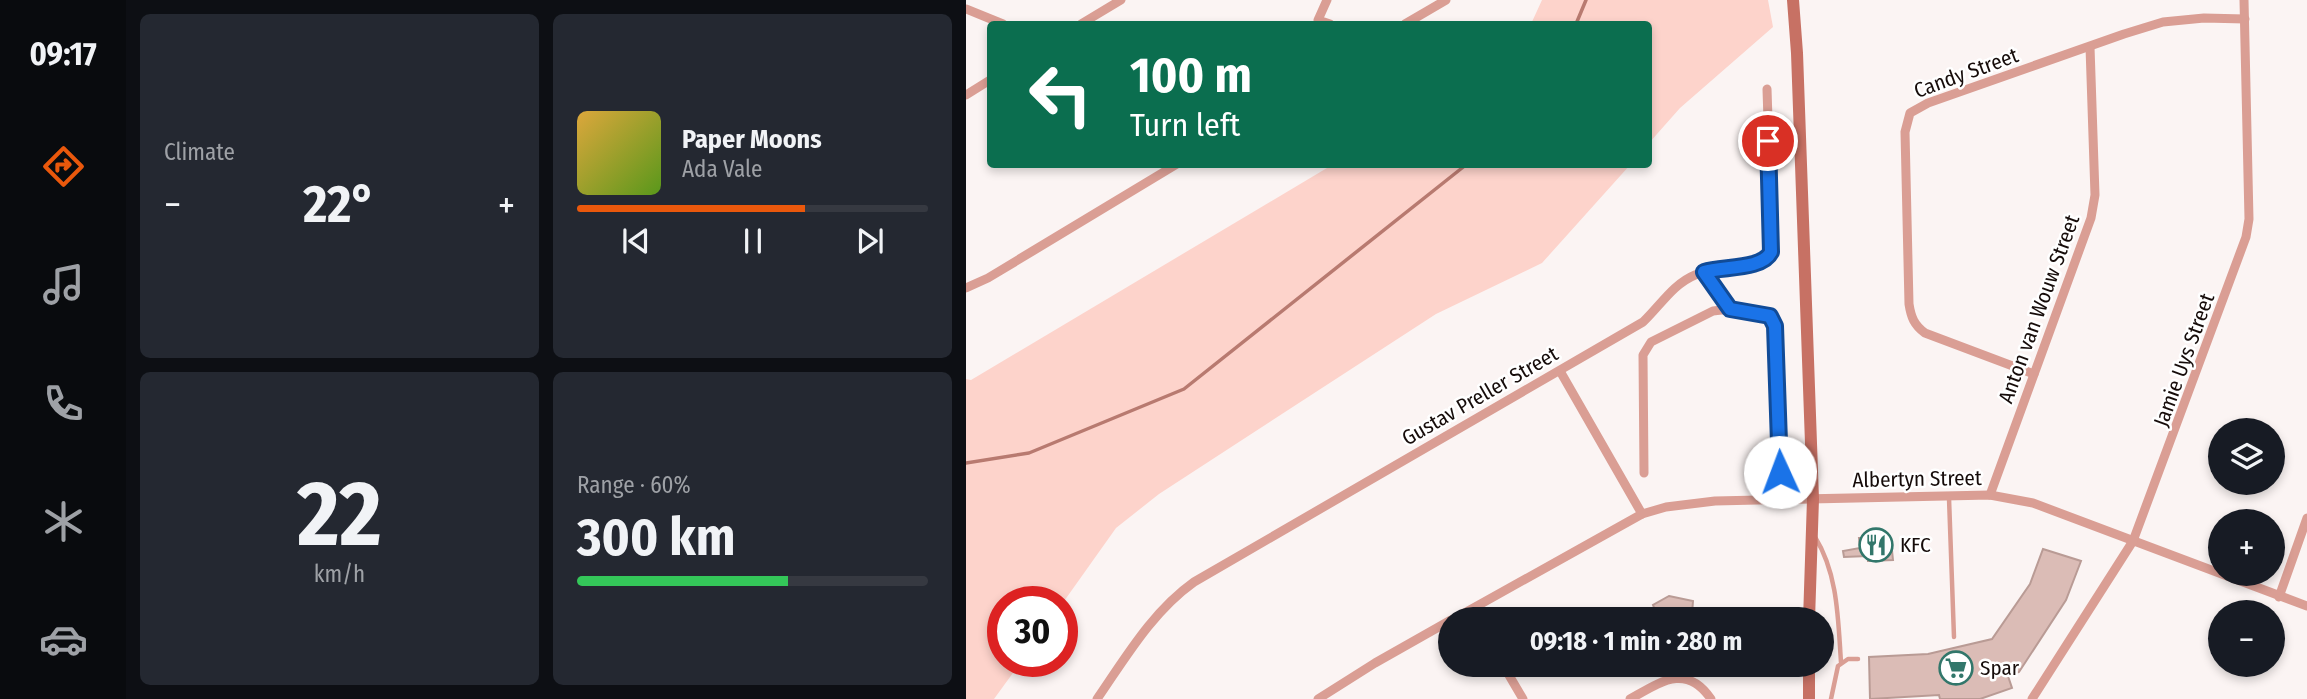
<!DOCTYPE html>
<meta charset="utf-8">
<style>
body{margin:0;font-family:"Fira Sans Condensed",sans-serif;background:#242831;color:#f1f3f6;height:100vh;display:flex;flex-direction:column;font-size:26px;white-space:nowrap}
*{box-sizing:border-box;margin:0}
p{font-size:23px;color:#9ea1a6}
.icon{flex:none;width:38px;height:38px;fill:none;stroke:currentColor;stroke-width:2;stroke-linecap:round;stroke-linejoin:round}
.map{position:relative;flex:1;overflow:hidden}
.panel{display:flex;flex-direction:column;gap:14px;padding:14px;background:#0d0f14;width:840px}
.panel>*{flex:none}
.hud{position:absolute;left:21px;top:21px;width:665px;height:147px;border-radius:7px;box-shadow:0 4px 10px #0003;background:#0b6e4f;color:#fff;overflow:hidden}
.controls{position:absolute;left:1242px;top:418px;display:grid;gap:14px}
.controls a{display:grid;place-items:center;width:77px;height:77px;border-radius:50%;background:#171b24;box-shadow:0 4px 10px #0003;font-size:35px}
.speed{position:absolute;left:21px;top:586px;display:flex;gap:14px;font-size:35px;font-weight:700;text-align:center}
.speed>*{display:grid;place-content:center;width:91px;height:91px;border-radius:50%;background:#171b24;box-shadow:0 4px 10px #0003;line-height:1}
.speed .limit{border:10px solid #d22;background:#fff;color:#111}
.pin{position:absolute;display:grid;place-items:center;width:60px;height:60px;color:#fff;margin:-30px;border:4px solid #fff;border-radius:50%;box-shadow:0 2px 7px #0007}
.me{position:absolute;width:77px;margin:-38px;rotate:358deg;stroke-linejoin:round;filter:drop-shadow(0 0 5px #0008)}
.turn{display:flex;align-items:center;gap:24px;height:147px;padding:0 28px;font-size:32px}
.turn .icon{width:91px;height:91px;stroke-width:2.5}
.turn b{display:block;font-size:49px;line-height:60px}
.big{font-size:52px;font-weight:700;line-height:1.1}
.panel .card{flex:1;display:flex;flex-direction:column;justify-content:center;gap:10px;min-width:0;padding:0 24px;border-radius:10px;background:#242831}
.panel .dial{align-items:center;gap:0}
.dial b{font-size:91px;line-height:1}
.song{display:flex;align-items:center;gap:21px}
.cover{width:84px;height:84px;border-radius:10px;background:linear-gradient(135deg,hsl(40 70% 55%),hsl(90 70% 35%))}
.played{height:7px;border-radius:4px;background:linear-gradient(90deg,#ea580c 65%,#363941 65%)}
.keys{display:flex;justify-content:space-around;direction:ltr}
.heat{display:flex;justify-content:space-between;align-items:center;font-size:38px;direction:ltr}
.charge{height:10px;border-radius:5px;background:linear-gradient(90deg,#34c759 60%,#363941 0)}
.panel .tiles{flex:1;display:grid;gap:14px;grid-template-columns:repeat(2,1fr)}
.trip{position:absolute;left:472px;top:607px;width:396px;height:70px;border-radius:35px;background:#171b24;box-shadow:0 4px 10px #0003;font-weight:700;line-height:70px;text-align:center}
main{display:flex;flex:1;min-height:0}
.tabs{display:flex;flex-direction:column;width:126px;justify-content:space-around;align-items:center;background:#090b0e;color:#9ea1a6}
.tabs .icon{width:49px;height:49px}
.tabs .active{color:#ea580c}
.tabs b{font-size:32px;color:#f1f3f6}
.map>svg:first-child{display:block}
.green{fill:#fdd3cb}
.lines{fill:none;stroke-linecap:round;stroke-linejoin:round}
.stream{stroke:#b87a70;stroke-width:3.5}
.building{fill:#dbbcb6;stroke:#b99b95;stroke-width:2}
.service{stroke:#da9e94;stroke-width:4.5}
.minor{stroke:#da9e94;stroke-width:9}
.secondary{stroke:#c77164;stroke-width:12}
.route-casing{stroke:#114b97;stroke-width:18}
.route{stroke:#1a73e8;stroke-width:12}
.labels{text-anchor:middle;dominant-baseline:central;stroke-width:5;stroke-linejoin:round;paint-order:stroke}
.street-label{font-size:21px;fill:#160c0a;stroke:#fff}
.poi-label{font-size:21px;fill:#160c0a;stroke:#fff;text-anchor:start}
</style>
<main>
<nav class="tabs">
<b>09:17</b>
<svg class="icon active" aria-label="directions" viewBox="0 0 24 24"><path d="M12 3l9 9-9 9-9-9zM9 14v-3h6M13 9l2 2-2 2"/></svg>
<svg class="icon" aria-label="music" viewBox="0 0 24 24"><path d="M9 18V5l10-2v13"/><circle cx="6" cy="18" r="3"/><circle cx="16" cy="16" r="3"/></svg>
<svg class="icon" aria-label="phone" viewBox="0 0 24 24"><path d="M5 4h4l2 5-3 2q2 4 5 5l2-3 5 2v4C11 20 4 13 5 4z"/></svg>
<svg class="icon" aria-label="climate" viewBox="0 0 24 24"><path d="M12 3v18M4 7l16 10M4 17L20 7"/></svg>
<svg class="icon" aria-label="car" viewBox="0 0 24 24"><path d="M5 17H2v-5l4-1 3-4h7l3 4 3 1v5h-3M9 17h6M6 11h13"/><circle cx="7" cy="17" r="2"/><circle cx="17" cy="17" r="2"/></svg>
</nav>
<section class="panel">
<div class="tiles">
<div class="card"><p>Climate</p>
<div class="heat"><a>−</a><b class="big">22°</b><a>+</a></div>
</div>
<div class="card">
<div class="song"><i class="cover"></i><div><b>Paper Moons</b><p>Ada Vale</p></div></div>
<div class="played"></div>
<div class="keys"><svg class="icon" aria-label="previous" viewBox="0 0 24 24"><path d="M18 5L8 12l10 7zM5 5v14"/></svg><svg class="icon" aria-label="pause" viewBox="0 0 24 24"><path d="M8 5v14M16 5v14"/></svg><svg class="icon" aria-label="next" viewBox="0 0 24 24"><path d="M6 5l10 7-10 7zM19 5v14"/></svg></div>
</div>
<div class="card dial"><b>22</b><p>km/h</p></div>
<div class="card"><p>Range · 60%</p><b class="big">300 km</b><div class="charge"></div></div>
</div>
</section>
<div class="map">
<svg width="1341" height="699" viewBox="0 0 1341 699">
<rect width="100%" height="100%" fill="#fbf4f3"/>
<g class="green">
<path d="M576,0H802L807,27L714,108L683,143L682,24H565Z"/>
<path d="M366,165H664L576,263L470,314L193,494L150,528L96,604L37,602V662H55L28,699H0V379L5,380Z"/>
</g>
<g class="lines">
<g class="stream">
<path d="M610,24L620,0"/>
<path d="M0,463L63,453L218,389L501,164"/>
</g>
</g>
<g class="building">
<path d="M893,538H922L925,541L927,560L902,561V556L878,557L877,551L894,548Z"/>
<path d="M1077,549L1115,561L1100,600L1053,672L1042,676L1046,688L1014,699H974L973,695L904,699L903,657L962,654L1026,639L1064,584Z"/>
<path d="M703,596L727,601L726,614L719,613L718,620H707L708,611L691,620L686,612L689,610L687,605Z"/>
</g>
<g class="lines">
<g class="service">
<path d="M983,498L988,637"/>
<path d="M849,537C872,574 872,619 875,662"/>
<path d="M865,699L872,666L882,659H892"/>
</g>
<g class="minor">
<path d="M361,0L352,20L364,24"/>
<path d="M0,9L37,24"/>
<path d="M115,24L155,0"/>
<path d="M439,24L480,0"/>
<path d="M0,95L24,80"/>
<path d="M739,272L764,309"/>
<path d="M0,288L22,278L211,164"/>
<path d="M594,371L676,514"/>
<path d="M1068,374L959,333C948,325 945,317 943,304L939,132L944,113L962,103L1158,34L1197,22L1238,18L1279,19"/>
<path d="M678,473L677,355L685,342L747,311L764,309L804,316L809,326L814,472"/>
<path d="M1024,495L1125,218L1129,195L1124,47"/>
<path d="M1313,597L1341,518"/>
<path d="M486,620L676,514L700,507L749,501L1024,495L1067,503L1341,606"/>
<path d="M537,665L557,699"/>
<path d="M131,699C160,657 186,612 228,582L677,322C694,306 707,284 729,275C752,266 783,272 802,257L806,245L801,89"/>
<path d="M352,699L409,663L485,620"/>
<path d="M664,699C693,683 720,662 745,699"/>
<path d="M1066,699L1167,541L1280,237L1283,219L1278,0"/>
</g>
<g class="secondary">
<path d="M827,0L831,53L847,499L843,620"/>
<path d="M843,699V665"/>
</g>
</g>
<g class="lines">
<defs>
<path id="route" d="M802,141L805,252C796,270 757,266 738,272L764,309L804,316L809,326L814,472"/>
</defs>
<use href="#route" class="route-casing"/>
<use href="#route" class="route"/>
</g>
<defs>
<symbol id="restaurant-ring" viewBox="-11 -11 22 22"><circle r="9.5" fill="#fff" stroke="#32776b" stroke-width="1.5"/><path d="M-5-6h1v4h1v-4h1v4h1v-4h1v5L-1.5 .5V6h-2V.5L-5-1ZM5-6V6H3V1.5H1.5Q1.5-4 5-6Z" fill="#32776b"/></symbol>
<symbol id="supermarket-ring" viewBox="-11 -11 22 22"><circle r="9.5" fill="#fff" stroke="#32776b" stroke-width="1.5"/><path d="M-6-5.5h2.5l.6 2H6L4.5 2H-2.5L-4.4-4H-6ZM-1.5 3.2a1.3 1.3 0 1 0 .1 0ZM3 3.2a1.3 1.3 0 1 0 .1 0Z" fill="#32776b"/></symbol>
</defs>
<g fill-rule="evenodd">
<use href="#restaurant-ring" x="891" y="526" width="38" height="38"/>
<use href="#supermarket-ring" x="971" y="649" width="38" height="38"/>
</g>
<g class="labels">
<g class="street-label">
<text transform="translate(1000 73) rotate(-20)">Candy Street</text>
<text transform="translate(1073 309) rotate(-70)">Anton van Wouw Street</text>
<text transform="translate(1218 360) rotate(-70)">Jamie Uys Street</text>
<text transform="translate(514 396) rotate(-30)">Gustav Preller Street</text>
<text transform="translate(951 479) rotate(-1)">Albertyn Street</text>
</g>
<g class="poi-label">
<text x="934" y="545">KFC</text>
<text x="1014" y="668">Spar</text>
</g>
</g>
</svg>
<div class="controls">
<a><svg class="icon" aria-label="layers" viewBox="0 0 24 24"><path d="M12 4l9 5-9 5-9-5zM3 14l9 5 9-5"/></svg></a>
<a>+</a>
<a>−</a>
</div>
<div class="speed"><div class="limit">30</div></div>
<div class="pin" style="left:802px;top:141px;background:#d93025"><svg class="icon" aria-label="arrive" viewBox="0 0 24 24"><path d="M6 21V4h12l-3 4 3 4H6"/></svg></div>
<svg class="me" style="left:814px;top:472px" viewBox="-20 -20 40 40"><circle r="19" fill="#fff"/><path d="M0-13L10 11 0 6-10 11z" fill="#1a73e8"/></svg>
<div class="trip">09:18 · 1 min · 280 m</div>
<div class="hud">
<div class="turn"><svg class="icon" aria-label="left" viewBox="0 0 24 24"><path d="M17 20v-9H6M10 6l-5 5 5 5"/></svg><div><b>100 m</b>Turn left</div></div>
</div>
</div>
</main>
